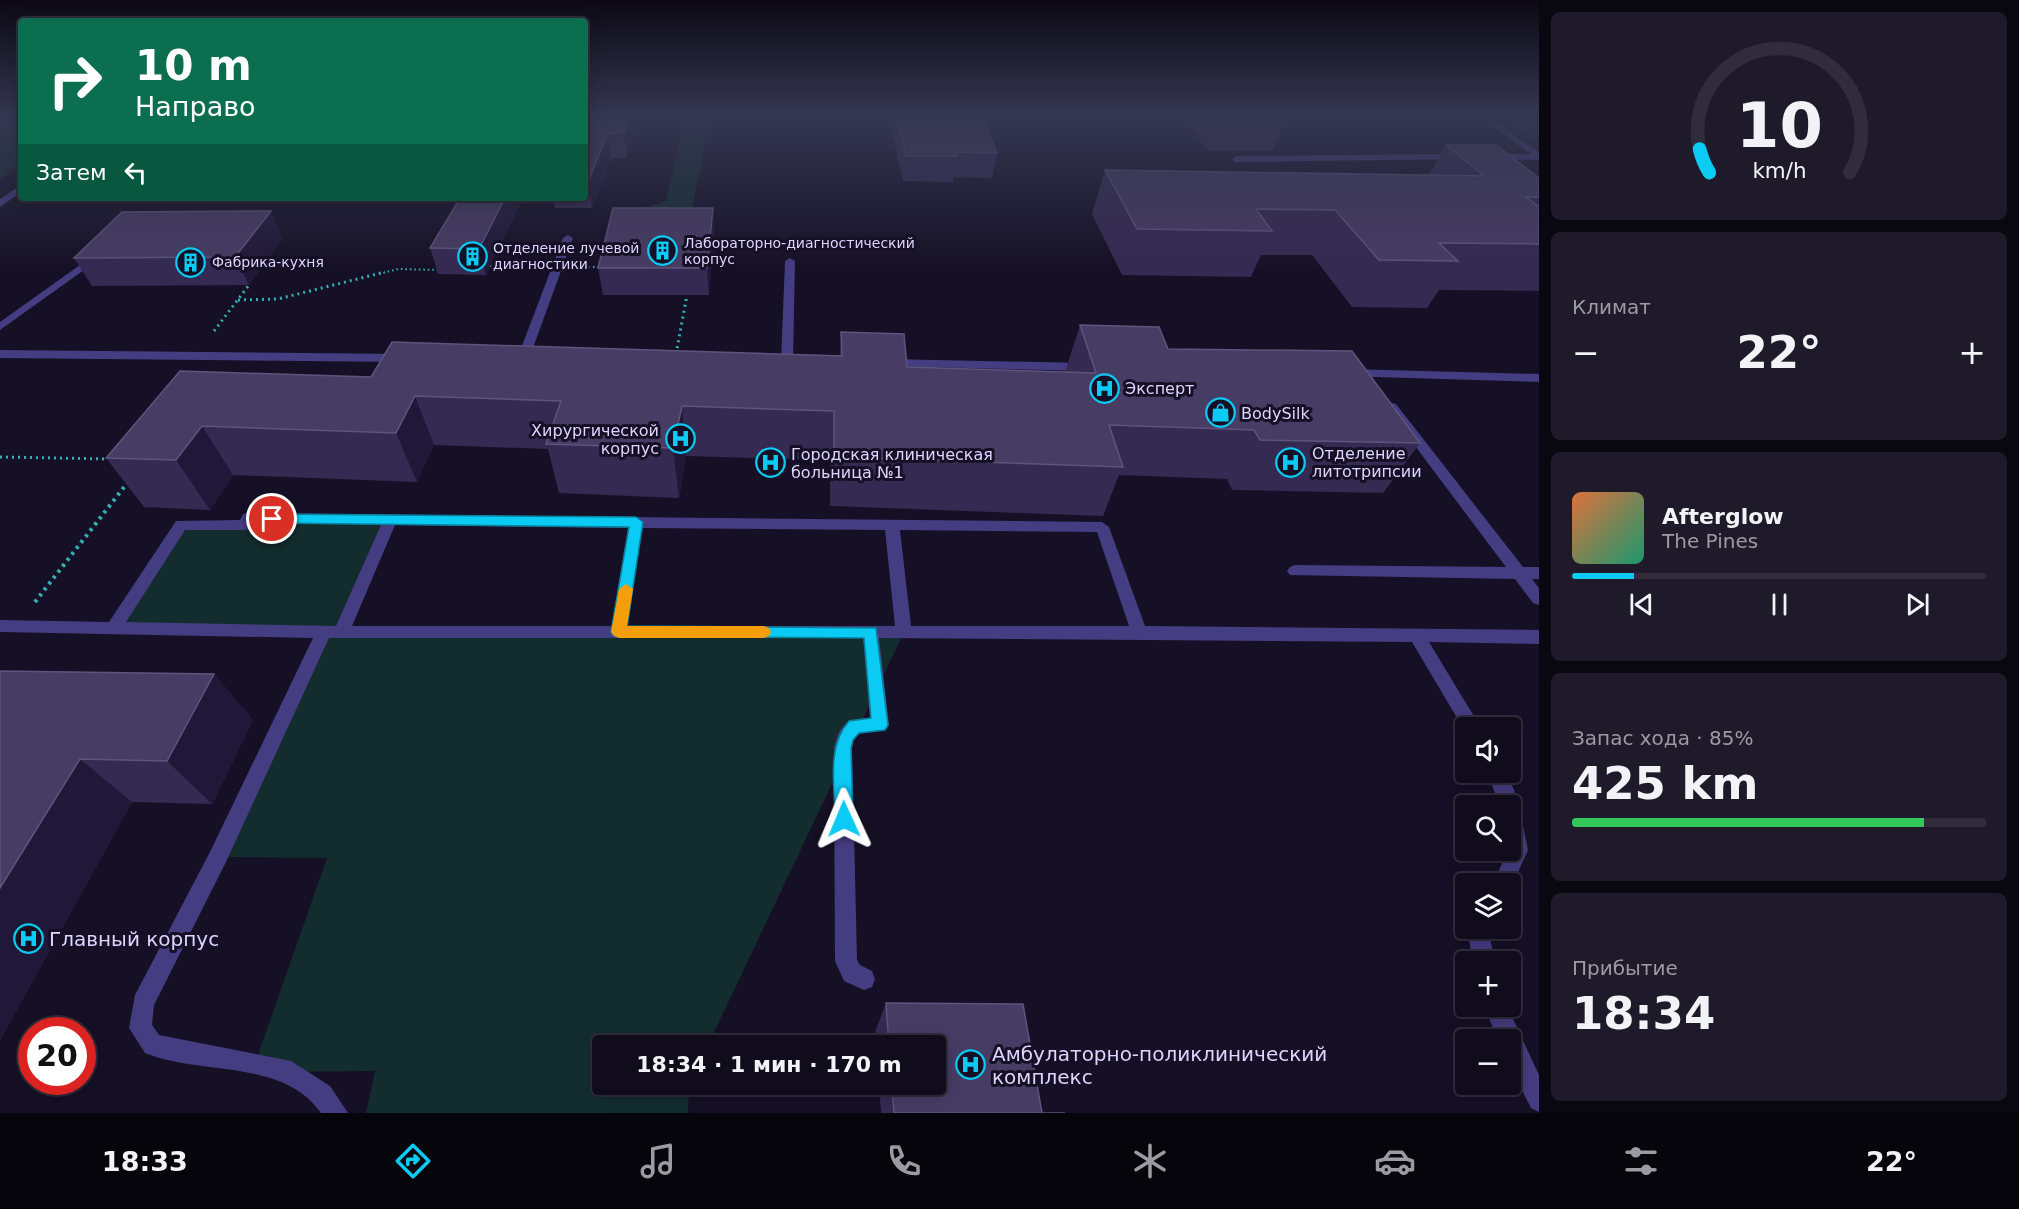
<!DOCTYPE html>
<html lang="ru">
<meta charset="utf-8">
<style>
body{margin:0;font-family:"DejaVu Sans",sans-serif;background:#1e1a29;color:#f1f3f6;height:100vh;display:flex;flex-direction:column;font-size:22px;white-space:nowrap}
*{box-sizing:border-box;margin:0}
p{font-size:20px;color:#9c9ba3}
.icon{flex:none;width:33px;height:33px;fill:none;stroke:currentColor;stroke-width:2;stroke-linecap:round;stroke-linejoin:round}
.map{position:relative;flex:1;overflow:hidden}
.details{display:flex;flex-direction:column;gap:12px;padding:12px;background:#09070f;width:480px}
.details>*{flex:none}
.guide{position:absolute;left:18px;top:18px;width:570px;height:183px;border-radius:6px;box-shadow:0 3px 15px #0003,0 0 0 2px #302c3b;background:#0b6e4f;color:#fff;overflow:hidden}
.fabs{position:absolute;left:1455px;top:717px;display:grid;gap:12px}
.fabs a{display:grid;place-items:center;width:66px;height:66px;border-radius:6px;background:#100c1c;box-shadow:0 3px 15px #0003,0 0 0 2px #302c3b;font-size:30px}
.speed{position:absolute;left:18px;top:1017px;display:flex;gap:12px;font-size:30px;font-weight:700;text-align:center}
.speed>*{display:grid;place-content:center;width:78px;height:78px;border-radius:50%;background:#100c1c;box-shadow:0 3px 15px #0003,0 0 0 2px #302c3b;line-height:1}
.speed .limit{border:9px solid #d22;background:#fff;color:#111}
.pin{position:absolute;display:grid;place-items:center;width:51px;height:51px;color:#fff;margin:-26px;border:3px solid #fff;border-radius:50%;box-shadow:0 2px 6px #0007}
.me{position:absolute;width:66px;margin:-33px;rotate:359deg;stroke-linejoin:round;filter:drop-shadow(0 0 4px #0008)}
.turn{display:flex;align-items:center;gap:21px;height:126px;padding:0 18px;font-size:27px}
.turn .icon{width:78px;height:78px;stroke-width:2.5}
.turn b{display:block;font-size:42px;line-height:51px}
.then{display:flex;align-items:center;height:57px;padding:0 18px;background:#0003;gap:12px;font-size:22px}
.big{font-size:45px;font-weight:700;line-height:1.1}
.details .card{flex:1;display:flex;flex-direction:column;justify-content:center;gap:9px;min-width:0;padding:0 21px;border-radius:9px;background:#1e1a29}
.details .dial{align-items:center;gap:0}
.dial svg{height:156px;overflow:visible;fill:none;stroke:#302c3b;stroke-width:7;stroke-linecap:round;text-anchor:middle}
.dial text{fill:#f1f3f6;stroke:none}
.song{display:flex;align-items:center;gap:18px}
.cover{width:72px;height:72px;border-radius:9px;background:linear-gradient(135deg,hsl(20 70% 55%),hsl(160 70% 35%))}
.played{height:6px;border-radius:3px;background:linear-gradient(90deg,#0bcaf3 15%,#302c3b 15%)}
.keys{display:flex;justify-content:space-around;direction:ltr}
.heat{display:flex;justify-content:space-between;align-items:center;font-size:33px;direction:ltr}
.charge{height:9px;border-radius:4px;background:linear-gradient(90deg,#34c759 85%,#302c3b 0)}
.trip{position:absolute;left:592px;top:1035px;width:354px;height:60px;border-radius:6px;background:#100c1c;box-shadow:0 3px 15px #0003,0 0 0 2px #302c3b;font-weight:700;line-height:60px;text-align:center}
.tabs{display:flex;height:96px;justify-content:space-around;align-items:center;background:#06050b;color:#9c9ba3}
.tabs .icon{width:42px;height:42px}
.tabs .active{color:#0bcaf3}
.tabs b{font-size:27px;color:#f1f3f6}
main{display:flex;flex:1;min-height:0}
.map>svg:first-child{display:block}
.green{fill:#132d2e}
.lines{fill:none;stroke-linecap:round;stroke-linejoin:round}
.path-far2{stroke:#35b0b2;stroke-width:2;stroke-dasharray:1.5 3;stroke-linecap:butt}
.path-far1{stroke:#35b0b2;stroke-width:3;stroke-dasharray:2 4;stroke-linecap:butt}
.path{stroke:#35b0b2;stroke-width:4;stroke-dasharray:3 4.5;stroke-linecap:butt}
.minor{fill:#453d81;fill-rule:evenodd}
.wall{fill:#352a52}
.shaded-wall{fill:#201838}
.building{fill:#473c64;stroke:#5e547c;stroke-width:1.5}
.route{fill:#0bcaf3;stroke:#07839e;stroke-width:1.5}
.slow{fill:#f59e0b}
.labels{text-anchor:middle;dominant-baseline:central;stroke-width:6;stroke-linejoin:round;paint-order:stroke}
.far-poi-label{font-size:14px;fill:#ddd5fd;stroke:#151025;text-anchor:start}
.poi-label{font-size:16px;fill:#ddd5fd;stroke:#151025;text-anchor:start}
.near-poi-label{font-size:20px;fill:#ddd5fd;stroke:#151025;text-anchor:start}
</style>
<main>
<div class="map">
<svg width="1539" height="1113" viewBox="0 0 1539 1113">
<rect width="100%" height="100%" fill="#151025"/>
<g class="green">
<path d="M0,115H21V164L0,180Z"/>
<path d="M686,115H711L689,225L623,215L666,201Z"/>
<path d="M1500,115H1539V142Z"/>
<path d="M248,518L390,520L342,632H904L708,1045L603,1046V1084L689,1085L688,1113H366L375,1071L252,1072L327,858L218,857L324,632L113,629L181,525H243Z"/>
</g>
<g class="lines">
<g class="path-far2">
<path d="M1530,115L1539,121"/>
<path d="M490,266L531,267"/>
<path d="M584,267H603"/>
<path d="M379,274L398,269L440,270"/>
</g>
<g class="path-far1">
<path d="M238,300L278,299L385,272"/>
<path d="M214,331L249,285"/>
<path d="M676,354L687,295"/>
<path d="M0,457L110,459"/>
</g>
<path class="path" d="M35,602L128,482"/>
<g class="minor">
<path d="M1477,115H1486L1539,152V160L1488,159V155L1491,154H1531Z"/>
<path d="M1458,154L1461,155V159L1236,162L1232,159L1236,156Z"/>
<path d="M21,185V192L0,207V199Z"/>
<path d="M568,235L573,238L530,356L534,359L528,363L519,362L517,359L563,238Z"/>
<path d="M94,255L99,258L98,260L0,330V322Z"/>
<path d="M790,258L795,261L793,361L787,365L781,361L785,261Z"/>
<path d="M0,350L403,354L409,358L403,362L0,358Z"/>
<path d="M888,359L1086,363L1092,367L1086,371L884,366L882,363Z"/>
<path d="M1347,369L1539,374V382L1343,376L1341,373Z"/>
<path d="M1392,403L1396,404L1523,567H1539V579H1532L1539,588V605L1533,603L1515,579L1290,575L1287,571L1290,567L1295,565L1506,567L1388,410L1386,407L1388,404Z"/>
<path d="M248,513L1102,522L1109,527L1145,626L1539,630V644L1429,642L1481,728H1466V733L1412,642L879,638L889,725L886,730L859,734L854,740L852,748L857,960L860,965L872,971L875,979L872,987L864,990L844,981L835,961L834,748C840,724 846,719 870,718L863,638H329L225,864L154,1005L152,1025L159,1035L291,1061L330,1086L348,1113H321C282,1058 201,1076 145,1053L129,1028L135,995L211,850L313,638L0,632V620L109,622L176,521L240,520L243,514ZM252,523L381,525L336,626L126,622L185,530H244L249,529ZM395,525L628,528L612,626H352ZM642,528L885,530L895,626H628ZM900,530L1097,532L1129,626H911Z"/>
<path d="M1487,772H1506L1517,797L1528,850L1510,890V884H1493L1508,850H1510V806H1500Z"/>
<path d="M1467,928H1488L1495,962H1473Z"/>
<path d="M1484,1006H1507L1539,1075V1112L1531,1108L1510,1066V1040H1498Z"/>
</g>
</g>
<g class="wall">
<path d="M585,115H639L627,158H611L592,208H555L553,198H585Z"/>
<path d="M888,115H982L997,153L992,178L954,177L953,182L903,181Z"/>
<path d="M1181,115H1283L1286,118L1273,150H1208Z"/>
<path d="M1446,145L1539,178V291L1439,290L1427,308L1352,307L1312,255H1261L1251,277L1122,275L1092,214L1105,170L1429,175Z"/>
<path d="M523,198L486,275L438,274L430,248Z"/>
<path d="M713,208L714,235L709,295H603L598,268Z"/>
<path d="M283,238L249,285L92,286L74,258Z"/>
<path d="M1080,325L1168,349L1420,443L1383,493L1232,490L1227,479L1119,475L1103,516L830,506V460L686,456L679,498L559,493L548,449L434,445L417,482L233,475L210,510L144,507L106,458L180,371L371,377L840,356L841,332L907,367L1065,372Z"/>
<path d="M0,671L214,674L253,720L212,804L132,802L0,1040Z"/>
<path d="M886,1003L1042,1113H1065H881L879,1084H936V1046H876L875,1032Z"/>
</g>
<g class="shaded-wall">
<path d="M629,115H639L627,158L624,133Z"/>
<path d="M608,133L611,158L592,208L588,182Z"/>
<path d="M505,198H523L486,275L479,249Z"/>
<path d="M713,208L714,235L709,295L707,268Z"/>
<path d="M271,211L283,238L249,285L235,257Z"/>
<path d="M415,396L434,445L417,482L396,433Z"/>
<path d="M682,406L686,456L679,498L673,448Z"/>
<path d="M202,426L233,475L210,510L176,460Z"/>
<path d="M214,674L253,720L212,804L167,761Z"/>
<path d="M80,759L132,802L0,1040V888Z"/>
</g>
<g class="building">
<path d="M585,115H629L624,133H608L588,182H585Z"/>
<path d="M896,115H982L997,153L956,152L957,156H906Z"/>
<path d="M1217,115H1283L1286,118H1220Z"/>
<path d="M1446,145H1496L1539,178V197H1526L1539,207V244L1439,243L1458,261L1379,260L1335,210L1256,209L1272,231L1137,229L1105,170L1484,176Z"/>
<path d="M460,198H505L479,249L430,248Z"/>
<path d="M613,208H713L707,268H598Z"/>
<path d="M271,211L235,257L74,258L122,212Z"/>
<path d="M1080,325L1159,327L1168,349L1352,351L1420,443L1260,440L1254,430L1109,425L1123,467L834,457V411L682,406L673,448L546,444L561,401L415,396L396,433L202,426L176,460L106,458L180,371L371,377L392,342L842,356L841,332L904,334L907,367L1096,373Z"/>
<path d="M0,671L214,674L167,761L80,759L0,888Z"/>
<path d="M886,1003L1023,1004L1042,1113H1065H894L892,1084H936V1046H889Z"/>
</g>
<linearGradient id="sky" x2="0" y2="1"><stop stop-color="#0c0914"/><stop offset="0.43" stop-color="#353751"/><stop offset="1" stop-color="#353751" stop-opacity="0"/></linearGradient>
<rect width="1539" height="270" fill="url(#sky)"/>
<path class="route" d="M272,514L636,517L643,522L627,626L876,628L888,725L885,730L859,733L853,740L851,748L853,819L850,825L844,827L838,825L835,819C835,787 826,747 849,721L871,718L864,638L614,636L611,632L629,527L272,523L265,519Z"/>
<path class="slow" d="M626,584L633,589L627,626H764L769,628L771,632L769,636L764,638H619L614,636L611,632L619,589Z"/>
<defs>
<symbol id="building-ring" viewBox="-11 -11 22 22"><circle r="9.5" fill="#151025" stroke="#0bcaf3" stroke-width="1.5"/><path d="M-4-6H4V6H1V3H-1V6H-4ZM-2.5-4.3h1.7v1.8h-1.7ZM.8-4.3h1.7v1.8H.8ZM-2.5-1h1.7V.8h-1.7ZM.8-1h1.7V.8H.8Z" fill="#0bcaf3"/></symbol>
<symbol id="hospital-ring" viewBox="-11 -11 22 22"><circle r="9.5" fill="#151025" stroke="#0bcaf3" stroke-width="1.5"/><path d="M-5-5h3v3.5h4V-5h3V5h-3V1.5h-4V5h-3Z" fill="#0bcaf3"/></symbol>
<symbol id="shop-ring" viewBox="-11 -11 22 22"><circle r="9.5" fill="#151025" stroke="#0bcaf3" stroke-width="1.5"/><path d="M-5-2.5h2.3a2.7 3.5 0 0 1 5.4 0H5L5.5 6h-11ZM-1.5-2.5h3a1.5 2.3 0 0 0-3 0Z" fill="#0bcaf3"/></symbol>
</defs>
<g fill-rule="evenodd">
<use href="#building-ring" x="646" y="234" width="33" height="33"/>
<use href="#building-ring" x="456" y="240" width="33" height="33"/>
<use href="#building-ring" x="174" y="246" width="33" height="33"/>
<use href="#hospital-ring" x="1088" y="372" width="33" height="33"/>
<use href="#shop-ring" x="1204" y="396" width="33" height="33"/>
<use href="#hospital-ring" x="664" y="422" width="33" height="33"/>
<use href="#hospital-ring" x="1274" y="446" width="33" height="33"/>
<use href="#hospital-ring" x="754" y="446" width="33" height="33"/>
<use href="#hospital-ring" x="12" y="922" width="33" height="33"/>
<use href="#hospital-ring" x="954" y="1048" width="33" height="33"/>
</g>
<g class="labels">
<g class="far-poi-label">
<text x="684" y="243">Лабораторно-диагностический<tspan x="684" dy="16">корпус</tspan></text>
<text x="493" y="248">Отделение лучевой<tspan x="493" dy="16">диагностики</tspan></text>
<text x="212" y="262">Фабрика-кухня</text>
</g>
<g class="poi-label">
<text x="1125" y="388">Эксперт</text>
<text x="1241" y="413">BodySilk</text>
<text x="659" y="430" text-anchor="end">Хирургической<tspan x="659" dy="18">корпус</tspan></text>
<text x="1312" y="453">Отделение<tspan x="1312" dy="18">литотрипсии</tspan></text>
<text x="791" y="454">Городская клиническая<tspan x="791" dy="18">больница №1</tspan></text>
</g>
<g class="near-poi-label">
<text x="49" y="939">Главный корпус</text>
<text x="992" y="1054">Амбулаторно-поликлинический<tspan x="992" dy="23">комплекс</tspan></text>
</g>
</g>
</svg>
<div class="fabs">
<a><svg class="icon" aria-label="sound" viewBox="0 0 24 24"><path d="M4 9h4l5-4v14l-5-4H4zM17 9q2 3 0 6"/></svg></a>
<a><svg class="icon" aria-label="search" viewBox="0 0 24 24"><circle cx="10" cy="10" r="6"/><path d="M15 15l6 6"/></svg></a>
<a><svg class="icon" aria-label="layers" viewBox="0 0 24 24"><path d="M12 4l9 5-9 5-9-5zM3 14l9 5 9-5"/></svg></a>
<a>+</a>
<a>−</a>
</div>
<div class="speed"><div class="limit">20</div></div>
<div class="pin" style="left:272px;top:519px;background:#d93025"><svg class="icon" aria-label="arrive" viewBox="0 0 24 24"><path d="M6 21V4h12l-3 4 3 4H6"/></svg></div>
<svg class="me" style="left:844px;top:819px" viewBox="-20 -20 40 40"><path d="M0-17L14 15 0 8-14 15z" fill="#0bcaf3" stroke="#fff" stroke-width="4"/></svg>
<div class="trip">18:34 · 1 мин · 170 m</div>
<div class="guide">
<div class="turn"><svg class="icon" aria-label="right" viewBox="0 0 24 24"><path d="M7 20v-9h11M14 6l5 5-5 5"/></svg><div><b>10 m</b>Направо</div></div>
<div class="then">Затем<svg class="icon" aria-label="left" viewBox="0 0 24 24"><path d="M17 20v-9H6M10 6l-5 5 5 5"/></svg></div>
</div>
</div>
<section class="details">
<div class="card dial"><svg viewBox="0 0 100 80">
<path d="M14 69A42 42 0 1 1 86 69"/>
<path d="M14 69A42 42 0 0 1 9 57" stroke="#0bcaf3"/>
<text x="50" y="56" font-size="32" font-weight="700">10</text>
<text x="50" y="72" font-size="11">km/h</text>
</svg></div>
<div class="card"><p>Климат</p>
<div class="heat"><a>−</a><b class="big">22°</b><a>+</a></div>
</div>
<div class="card">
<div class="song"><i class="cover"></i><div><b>Afterglow</b><p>The Pines</p></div></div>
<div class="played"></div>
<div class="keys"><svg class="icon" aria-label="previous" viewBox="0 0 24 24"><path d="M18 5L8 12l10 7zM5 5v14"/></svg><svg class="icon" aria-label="pause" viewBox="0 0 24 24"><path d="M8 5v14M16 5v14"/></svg><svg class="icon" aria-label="next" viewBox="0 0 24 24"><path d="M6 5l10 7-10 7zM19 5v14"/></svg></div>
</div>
<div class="card"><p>Запас хода · 85%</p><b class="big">425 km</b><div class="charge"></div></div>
<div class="card"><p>Прибытие</p><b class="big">18:34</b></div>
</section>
</main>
<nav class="tabs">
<b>18:33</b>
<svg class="icon active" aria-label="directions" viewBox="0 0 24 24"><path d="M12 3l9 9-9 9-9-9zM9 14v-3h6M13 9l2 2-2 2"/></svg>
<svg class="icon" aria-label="music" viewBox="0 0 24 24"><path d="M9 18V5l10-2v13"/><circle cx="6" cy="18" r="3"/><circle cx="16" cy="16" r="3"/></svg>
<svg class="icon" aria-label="phone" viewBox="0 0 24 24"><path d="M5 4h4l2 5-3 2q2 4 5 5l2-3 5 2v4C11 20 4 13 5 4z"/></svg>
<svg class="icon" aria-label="climate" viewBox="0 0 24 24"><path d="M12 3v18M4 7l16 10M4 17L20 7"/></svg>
<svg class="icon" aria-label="car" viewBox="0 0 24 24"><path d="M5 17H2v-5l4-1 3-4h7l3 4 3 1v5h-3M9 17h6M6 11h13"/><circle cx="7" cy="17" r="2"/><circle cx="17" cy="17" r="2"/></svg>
<svg class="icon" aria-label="filters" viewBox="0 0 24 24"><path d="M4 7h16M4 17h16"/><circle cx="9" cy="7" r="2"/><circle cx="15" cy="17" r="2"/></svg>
<b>22°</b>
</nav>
